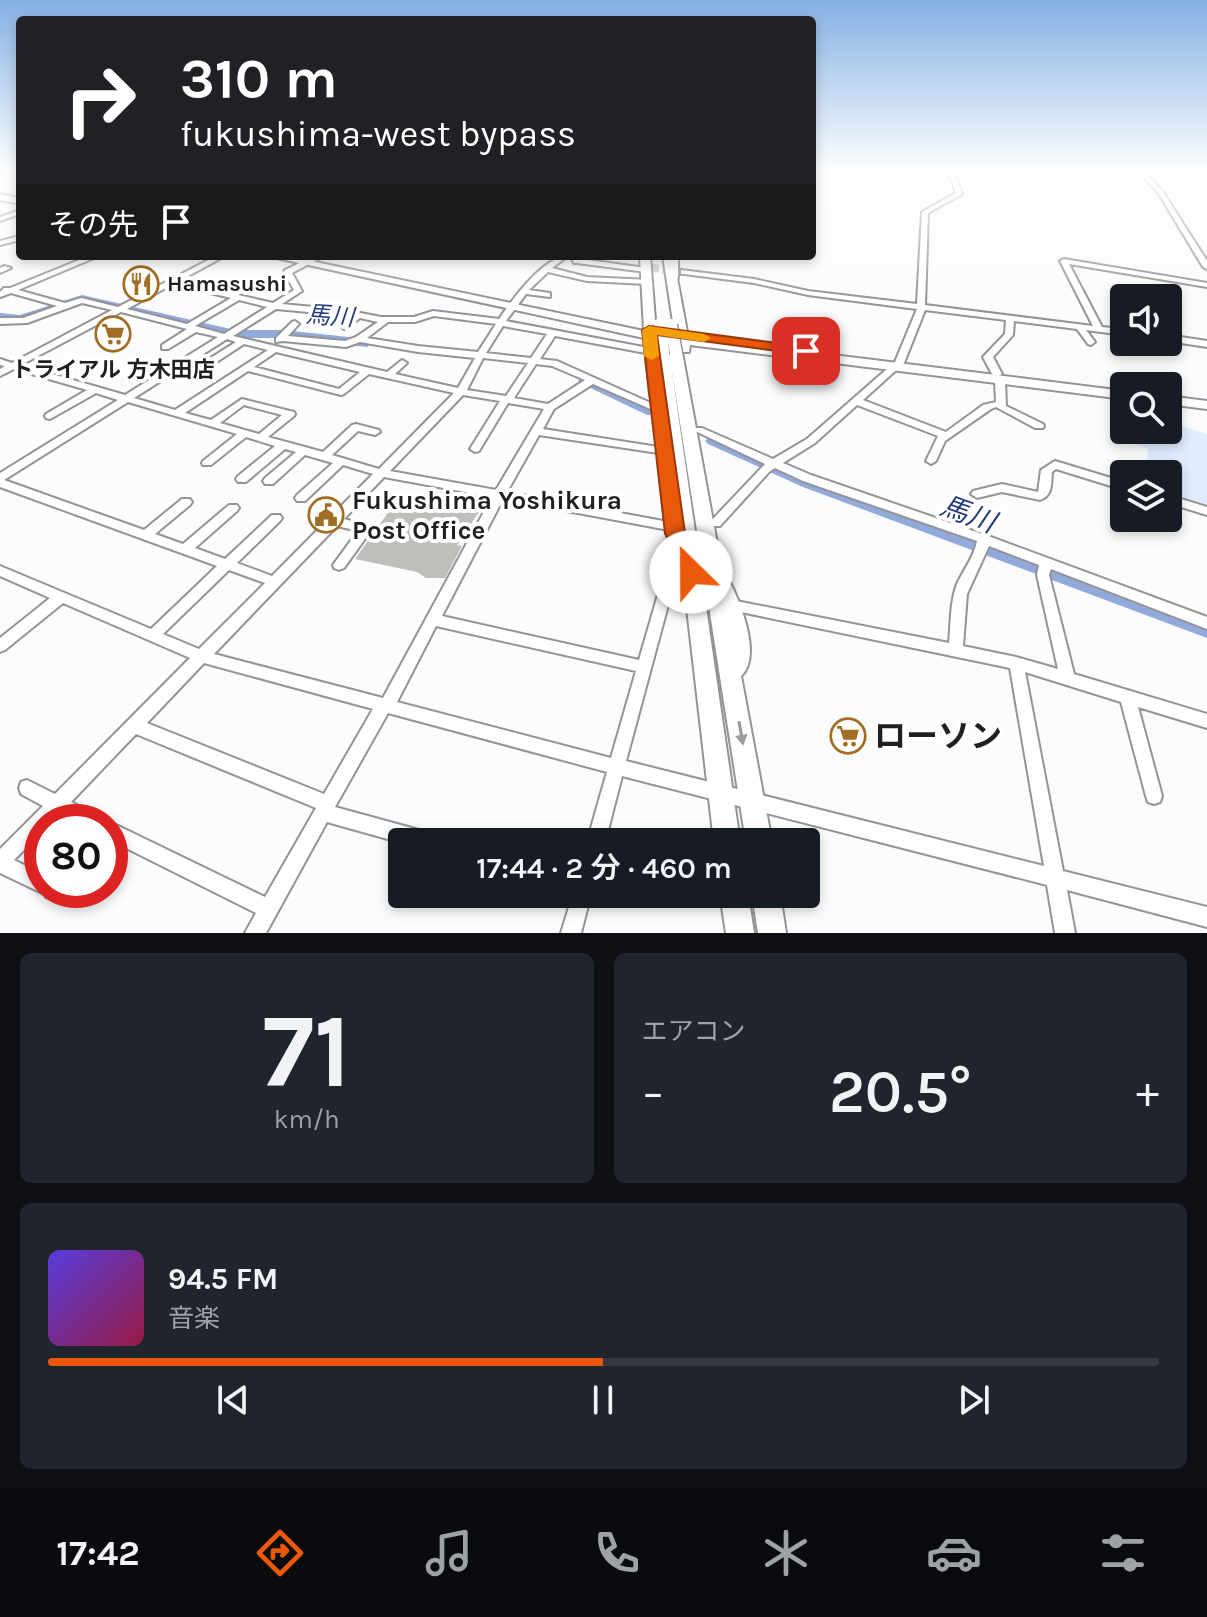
<!DOCTYPE html>
<html lang="ja">
<meta charset="utf-8">
<style>
body{margin:0;font-family:Karla,"Noto Sans JP",sans-serif;background:#20242c;color:#f1f3f6;height:100vh;display:flex;flex-direction:column;font-size:30px;white-space:nowrap}
*{box-sizing:border-box;margin:0}
p{font-size:26px;color:#9ea1a6}
.icon{flex:none;width:44px;height:44px;fill:none;stroke:currentColor;stroke-width:2;stroke-linecap:round;stroke-linejoin:round}
.map{position:relative;height:933px;overflow:hidden}
.panel{display:flex;flex-direction:column;gap:20px;padding:20px;background:#0d0f14;flex:1}
.panel>*{flex:none}
.banner{position:absolute;left:16px;top:16px;width:800px;height:244px;border-radius:8px;box-shadow:0 4px 12px #0003;background:#202124;color:#fff;overflow:hidden}
.controls{position:absolute;left:1110px;top:284px;display:grid;gap:16px}
.controls a{display:grid;place-items:center;width:72px;height:72px;border-radius:8px;background:#171b24;box-shadow:0 4px 12px #0003;font-size:40px}
.speed{position:absolute;left:24px;top:804px;display:flex;gap:16px;font-size:40px;font-weight:700;text-align:center}
.speed>*{display:grid;place-content:center;width:104px;height:104px;border-radius:50%;background:#171b24;box-shadow:0 4px 12px #0003;line-height:1}
.speed .limit{border:12px solid #d22;background:#fff;color:#111}
.pin{position:absolute;display:grid;place-items:center;width:68px;height:68px;color:#fff;margin:-34px;border-radius:16px;box-shadow:0 4px 12px #0006}
.me{position:absolute;width:88px;margin:-44px;rotate:337deg;stroke-linejoin:round;filter:drop-shadow(0 0 6px #0008)}
.turn{display:flex;align-items:center;gap:28px;height:168px;padding:0 32px;font-size:36px}
.turn .icon{width:104px;height:104px;stroke-width:2.5}
.turn b{display:block;font-size:56px;line-height:68px}
.then{display:flex;align-items:center;height:76px;padding:0 32px;background:#0003;gap:16px;font-size:30px}
.big{font-size:60px;font-weight:600;line-height:1.1}
.panel .card{flex:1;display:flex;flex-direction:column;justify-content:center;gap:12px;min-width:0;padding:0 28px;border-radius:12px;background:#20242c}
.panel .dial{align-items:center;gap:0}
.dial b{font-size:104px;line-height:1}
.song{display:flex;align-items:center;gap:24px}
.cover{width:96px;height:96px;border-radius:12px;background:linear-gradient(135deg,hsl(250 70% 55%),hsl(340 70% 35%))}
.played{height:8px;border-radius:4px;background:linear-gradient(90deg,#ea580c 50%,#363941 50%)}
.keys{display:flex;justify-content:space-around;direction:ltr}
.heat{display:flex;justify-content:space-between;align-items:center;font-size:44px;direction:ltr}
.panel .tiles{flex:1;display:grid;gap:20px;grid-template-columns:1fr 1fr}
.card:last-child{grid-column:span 2}
.trip{position:absolute;left:388px;top:828px;width:432px;height:80px;border-radius:8px;background:#171b24;box-shadow:0 4px 12px #0003;font-weight:600;line-height:80px;text-align:center}
.tab-bar{display:flex;height:128px;justify-content:space-around;align-items:center;background:#090b0e;color:#9ea1a6}
.tab-bar .icon{width:56px;height:56px}
.tab-bar .selected{color:#ea580c}
.tab-bar b{font-size:36px;color:#f1f3f6}
.map>svg:first-child{display:block}
.green{fill:#e2ecff}
.lines{fill:none;stroke-linecap:round;stroke-linejoin:round}
.river{fill:#92a9db;fill-rule:evenodd}
.building{fill:#c0bebb}
.minor-tunnel{stroke:#ced0d2;stroke-width:8;stroke-dasharray:8 4;stroke-linecap:butt}
.minor-casing{stroke:#939497;stroke-width:4}
.major-casing{stroke:#939497;stroke-width:4}
.highway-casing{stroke:#939497;stroke-width:4}
.minor{fill:#fff;fill-rule:evenodd}
.major{fill:#fff;fill-rule:evenodd}
.highway{fill:#fff;fill-rule:evenodd}
.highway-bridge-casing{stroke:#939497;stroke-width:15;stroke-linecap:butt}
.highway-bridge{stroke:#fff;stroke-width:12}
.oneway{fill:#9a9b9b}
.route{fill:#ea580c;stroke:#983908;stroke-width:2}
.slow{fill:#f59e0b}
.labels{text-anchor:middle;dominant-baseline:central;stroke-width:8;stroke-linejoin:round;paint-order:stroke}
.far-poi-label{font-size:22px;font-weight:bold;fill:#1f2021;stroke:#fff;text-anchor:start}
.far-water-label{font-size:24px;font-style:italic;fill:#253d7a;stroke:#fff}
.poi-label{font-size:26px;font-weight:bold;fill:#1f2021;stroke:#fff;text-anchor:start}
.water-label{font-size:28px;font-style:italic;fill:#253d7a;stroke:#fff}
.near-poi-label{font-size:32px;font-weight:bold;fill:#1f2021;stroke:#fff;text-anchor:start}
</style>
<div class="map">
<svg width="1207" height="933" viewBox="0 0 1207 933">
<rect width="100%" height="100%" fill="#fafcfe"/>
<path class="green" d="M1118,408L1124,410V430H1168V422L1207,434V508L1168,496V474H1146L1148,448L1112,438Z"/>
<g class="lines">
<g class="river">
<path d="M82,295L235,330H283L367,339L373,343L367,347L283,338H235L83,302L21,323L0,321V313L20,315Z"/>
<path d="M585,376L657,409L659,412L657,415H647L580,383L578,380Z"/>
<path d="M713,436L815,479L1207,622V638L803,487L708,444L705,441L708,438Z"/>
</g>
</g>
<path class="building" d="M437,492L485,503L457,545L462,546L445,578H426L417,572L355,559L400,496L431,502Z"/>
<g class="lines">
<path class="minor-tunnel" d="M639,266L684,272"/>
<defs>
<g id="minor">
<path d="M16,171H20V174Z"/>
<path d="M948,171H954L962,194L928,213L925,305L1093,326L1060,261L1064,259L1207,283V287L1069,264L1102,327L1124,329V335L1086,330L1095,342L1091,345L1088,344L1077,329L1014,321L1013,335L993,357L1002,374L997,377L992,374L983,357L1005,334L1006,320L925,310L904,363L863,400L946,432L983,405L996,402L995,381L1000,378L1005,381L1006,406L1043,424L1044,426L1043,428H1035L996,407L991,409L945,441L936,461L931,464L926,461L938,436L857,405L815,443L783,463L811,475L988,536L1207,617V629L1051,569L1049,575L1074,674L1207,714V728L1138,707L1162,796L1160,802L1154,804L1148,802L1146,796L1121,702L1025,672L1063,871L1207,907V927L1067,890L1075,933H1055L1047,885L622,776L605,842H587L607,772L388,713L335,807L430,833L436,836L439,842L402,843L327,822L266,933H245L256,913L110,840V822L265,897L316,808L136,734L71,802L99,816L102,822H75L59,814L51,822H42V832L14,860L42,874V890H68L69,893L67,900L60,902L46,897L45,892L42,893L0,873V849L43,806L21,794L19,788L21,782L27,780L55,794L190,658L63,603L5,650L0,652V638L50,598L0,576V566L151,629L217,566L0,487V473L118,400L96,393L50,419L46,418L45,416L46,414L87,390L14,369L0,376V369L5,366L0,365V359L12,363L112,310L82,303L27,323L0,324V318H23L57,306L11,293L0,297V292L4,288H10L89,256H99L18,290L65,303L81,298L118,307L216,256H225L179,281L230,293L250,283L254,285L253,287L238,295L273,303L294,290L284,272L285,270L314,256H324L292,273L302,291L282,304L345,310L381,317H414L433,311L499,319C512,300 544,256 568,256L552,268L587,277L650,280L651,282L647,284L587,281L548,272L529,290L550,293V297L526,294L506,321L654,349L655,351L651,354L555,336L540,359L557,361L664,409L659,412L655,411L593,384L554,409L543,429L665,448L669,449L670,451L669,453L665,454L539,435L507,492L674,523L678,524L680,527L678,530L674,531L503,499L442,616L639,660L663,577C672,569 684,565 696,569L697,572L696,575L679,578L674,583L626,761L1044,866L1010,668L731,610L726,609L724,605L726,601L731,600L949,643C951,624 950,602 957,584C964,569 974,557 977,541L803,481L775,468L769,472L720,526H712L710,523L712,520L765,464L693,430L694,428H702L773,459L807,439L895,362L917,309L808,295L754,283L684,274H681V270L754,279L808,291L917,304L922,212L956,193ZM173,284L231,298L187,324L127,309ZM239,300L267,307L224,334L195,326ZM276,309L352,316L340,326L344,329L360,318L378,322L356,337L345,341L288,336L299,324L295,321L292,322L276,338V342L283,341L346,347L360,342L418,352L475,358L458,388L395,374L407,363L402,360L387,372L233,336ZM121,312L187,329L162,345V349H168L196,332L218,337L125,395L21,365ZM434,316L496,324L478,352L418,346L367,338L388,322H415ZM503,326L547,334L531,358L486,353ZM227,339L236,342L209,359V363H215L244,344L268,350L175,410L134,398ZM276,352L360,372L339,389L254,367ZM483,358L528,363L506,396L467,390ZM536,364L552,366L585,380L548,404L514,398ZM248,371L341,395L344,394L369,374L454,393L379,469L332,455L358,431L375,435L380,432L379,430L356,424L352,425L323,452L268,437L294,416L295,414L294,412L242,399L211,420L185,413ZM463,395L500,401L470,449L475,452L479,451L508,403L544,409L496,490L390,471ZM128,402L237,434L203,461L202,463L203,465H211L246,437L275,446L238,476L236,479L238,482H246L285,449L296,452L265,478L263,481L265,484H273L305,455L333,463L297,495L295,498L297,501H305L343,465L373,474L272,576L237,563L280,521L282,518L280,515H272L225,559L195,548L237,511L239,508L237,505H229L183,544L155,534L190,505L192,502L190,499H182L144,530L4,480ZM244,405L282,415L259,434L220,423ZM384,477L492,497L383,698L214,654L337,526L358,531L333,565L334,568L339,570L344,568L372,529L370,526L344,519ZM989,546L1039,565L1037,575L1058,669L1016,657L963,646L967,594ZM229,570L265,583L199,649L163,634ZM436,626L636,671L611,758L397,702ZM204,663L373,709L324,794L147,723Z"/>
<path d="M1138,171H1144L1163,192L1207,261V269L1203,267L1159,194Z"/>
<path d="M20,210V214L0,221V217Z"/>
<path d="M20,236V240L0,245V241Z"/>
<path d="M571,256H579L580,259L646,268L650,270L646,272L577,263H574Z"/>
<path d="M670,256H678V278L671,276Z"/>
<path d="M4,266L11,268L0,273V268Z"/>
<path d="M1168,335L1207,341V347L1168,341Z"/>
<path d="M1055,461L1124,482V490L1056,469L1052,472C1051,484 1053,495 1040,500L1002,492L977,498L971,494L973,491L1002,484L1038,492L1041,470Z"/>
<path d="M1168,495L1207,507V515L1168,503Z"/>
<path d="M573,894H591L581,933H561Z"/>
</g>
<path id="major" d="M0,171H6L0,173Z"/>
<g id="highway">
<path d="M0,194L20,198V204L0,200Z"/>
<path d="M267,256H287L644,331L640,256H650L656,333L675,335L663,256H673L688,337L1124,391V399L690,345L689,352H682L723,576L727,577C739,598 763,656 741,676L772,842H746L671,365L740,842H714L682,565L666,533L658,458L660,454H668L662,398H652L650,395L644,338ZM657,341L677,343L678,350L670,353L663,348L657,351Z"/>
<path d="M1168,396L1207,401V409L1168,404Z"/>
<path d="M720,894H748L754,933H726Z"/>
<path d="M752,894H780L786,933H758Z"/>
</g>
</defs>
<use href="#minor" class="minor-casing"/>
<use href="#major" class="major-casing"/>
<use href="#highway" class="highway-casing"/>
<use href="#minor" class="minor"/>
<use href="#major" class="major"/>
<use href="#highway" class="highway"/>
<defs>
<g id="highway-bridge">
<path d="M660,324L663,352"/>
<path d="M671,325L676,353"/>
</g>
</defs>
<use href="#highway-bridge" class="highway-bridge-casing"/>
<use href="#highway-bridge" class="highway-bridge"/>
</g>
<defs><path id="oneway-solid" d="M-6-.8H1V-3.2L6.5 0L1 3.2V.8H-6Z" transform="scale(2)"/></defs>
<use class="oneway" href="#oneway-solid" transform="translate(741 733) rotate(80)"/>
<linearGradient id="sky" x2="0" y2="1"><stop stop-color="#85b0e3"/><stop offset="0.57" stop-color="#fdfeff"/><stop offset="1" stop-color="#fdfeff" stop-opacity="0"/></linearGradient>
<rect width="1207" height="301" fill="url(#sky)"/>
<path class="route" d="M649,326L806,347L813,351L806,355L657,335L685,533L702,572L699,578H684L665,533L642,330Z"/>
<path class="slow" d="M649,326L704,334L711,338L704,342L657,335L659,356L651,360L644,356L642,330Z"/>
<defs>
<symbol id="restaurant-ring" viewBox="-11 -11 22 22"><circle r="9.5" fill="#fff" stroke="#a16f24" stroke-width="1.5"/><path d="M-5-6h1v4h1v-4h1v4h1v-4h1v5L-1.5 .5V6h-2V.5L-5-1ZM5-6V6H3V1.5H1.5Q1.5-4 5-6Z" fill="#a16f24"/></symbol>
<symbol id="supermarket-ring" viewBox="-11 -11 22 22"><circle r="9.5" fill="#fff" stroke="#a16f24" stroke-width="1.5"/><path d="M-6-5.5h2.5l.6 2H6L4.5 2H-2.5L-4.4-4H-6ZM-1.5 3.2a1.3 1.3 0 1 0 .1 0ZM3 3.2a1.3 1.3 0 1 0 .1 0Z" fill="#a16f24"/></symbol>
<symbol id="civic-ring" viewBox="-11 -11 22 22"><circle r="9.5" fill="#fff" stroke="#a16f24" stroke-width="1.5"/><path d="M-.6-6.5H3V-4.5H.6V-3L4-1V1h2V6H-6V1h2V-1L-.6-3ZM-1.2 2.5V6h2.4V2.5Z" fill="#a16f24"/></symbol>
</defs>
<g fill-rule="evenodd">
<use href="#restaurant-ring" x="121" y="264" width="40" height="40"/>
<use href="#supermarket-ring" x="93" y="314" width="40" height="40"/>
<use href="#civic-ring" x="306" y="495" width="40" height="40"/>
<use href="#supermarket-ring" x="828" y="716" width="40" height="40"/>
</g>
<g class="labels">
<g class="far-poi-label">
<text x="167" y="284">Hamasushi</text>
<text x="113" y="370" text-anchor="middle">トライアル 方木田店</text>
</g>
<g class="far-water-label">
<text transform="translate(330 316) rotate(4)">馬川</text>
</g>
<g class="poi-label">
<text x="352" y="500">Fukushima Yoshikura<tspan x="352" dy="30">Post Office</tspan></text>
</g>
<g class="water-label">
<text transform="translate(968 514) rotate(20)">馬川</text>
</g>
<g class="near-poi-label">
<text x="874" y="736">ローソン</text>
</g>
</g>
</svg>
<div class="controls">
<a><svg class="icon" aria-label="sound" viewBox="0 0 24 24"><path d="M4 9h4l5-4v14l-5-4H4zM17 9q2 3 0 6"/></svg></a>
<a><svg class="icon" aria-label="search" viewBox="0 0 24 24"><circle cx="10" cy="10" r="6"/><path d="M15 15l6 6"/></svg></a>
<a><svg class="icon" aria-label="layers" viewBox="0 0 24 24"><path d="M12 4l9 5-9 5-9-5zM3 14l9 5 9-5"/></svg></a>
</div>
<div class="speed"><div class="limit">80</div></div>
<div class="pin" style="left:806px;top:351px;background:#d93025"><svg class="icon" aria-label="arrive" viewBox="0 0 24 24"><path d="M6 21V4h12l-3 4 3 4H6"/></svg></div>
<svg class="me" style="left:691px;top:572px" viewBox="-20 -20 40 40"><circle r="19" fill="#fff"/><path d="M0-13L10 11 0 6-10 11z" fill="#ea580c"/></svg>
<div class="trip">17:44 · 2 分 · 460 m</div>
<div class="banner">
<div class="turn"><svg class="icon" aria-label="right" viewBox="0 0 24 24"><path d="M7 20v-9h11M14 6l5 5-5 5"/></svg><div><b>310 m</b>fukushima-west bypass</div></div>
<div class="then">その先<svg class="icon" aria-label="arrive" viewBox="0 0 24 24"><path d="M6 21V4h12l-3 4 3 4H6"/></svg></div>
</div>
</div>
<section class="panel">
<div class="tiles">
<div class="card dial"><b>71</b><p>km/h</p></div>
<div class="card"><p>エアコン</p>
<div class="heat"><a>−</a><b class="big">20.5°</b><a>+</a></div>
</div>
<div class="card">
<div class="song"><i class="cover"></i><div><b>94.5 FM</b><p>音楽</p></div></div>
<div class="played"></div>
<div class="keys"><svg class="icon" aria-label="previous" viewBox="0 0 24 24"><path d="M18 5L8 12l10 7zM5 5v14"/></svg><svg class="icon" aria-label="pause" viewBox="0 0 24 24"><path d="M8 5v14M16 5v14"/></svg><svg class="icon" aria-label="next" viewBox="0 0 24 24"><path d="M6 5l10 7-10 7zM19 5v14"/></svg></div>
</div>
</div>
</section>
<nav class="tab-bar">
<b>17:42</b>
<svg class="icon selected" aria-label="directions" viewBox="0 0 24 24"><path d="M12 3l9 9-9 9-9-9zM9 14v-3h6M13 9l2 2-2 2"/></svg>
<svg class="icon" aria-label="music" viewBox="0 0 24 24"><path d="M9 18V5l10-2v13"/><circle cx="6" cy="18" r="3"/><circle cx="16" cy="16" r="3"/></svg>
<svg class="icon" aria-label="phone" viewBox="0 0 24 24"><path d="M5 4h4l2 5-3 2q2 4 5 5l2-3 5 2v4C11 20 4 13 5 4z"/></svg>
<svg class="icon" aria-label="climate" viewBox="0 0 24 24"><path d="M12 3v18M4 7l16 10M4 17L20 7"/></svg>
<svg class="icon" aria-label="car" viewBox="0 0 24 24"><path d="M5 17H2v-5l4-1 3-4h7l3 4 3 1v5h-3M9 17h6M6 11h13"/><circle cx="7" cy="17" r="2"/><circle cx="17" cy="17" r="2"/></svg>
<svg class="icon" aria-label="filters" viewBox="0 0 24 24"><path d="M4 7h16M4 17h16"/><circle cx="9" cy="7" r="2"/><circle cx="15" cy="17" r="2"/></svg>
</nav>
